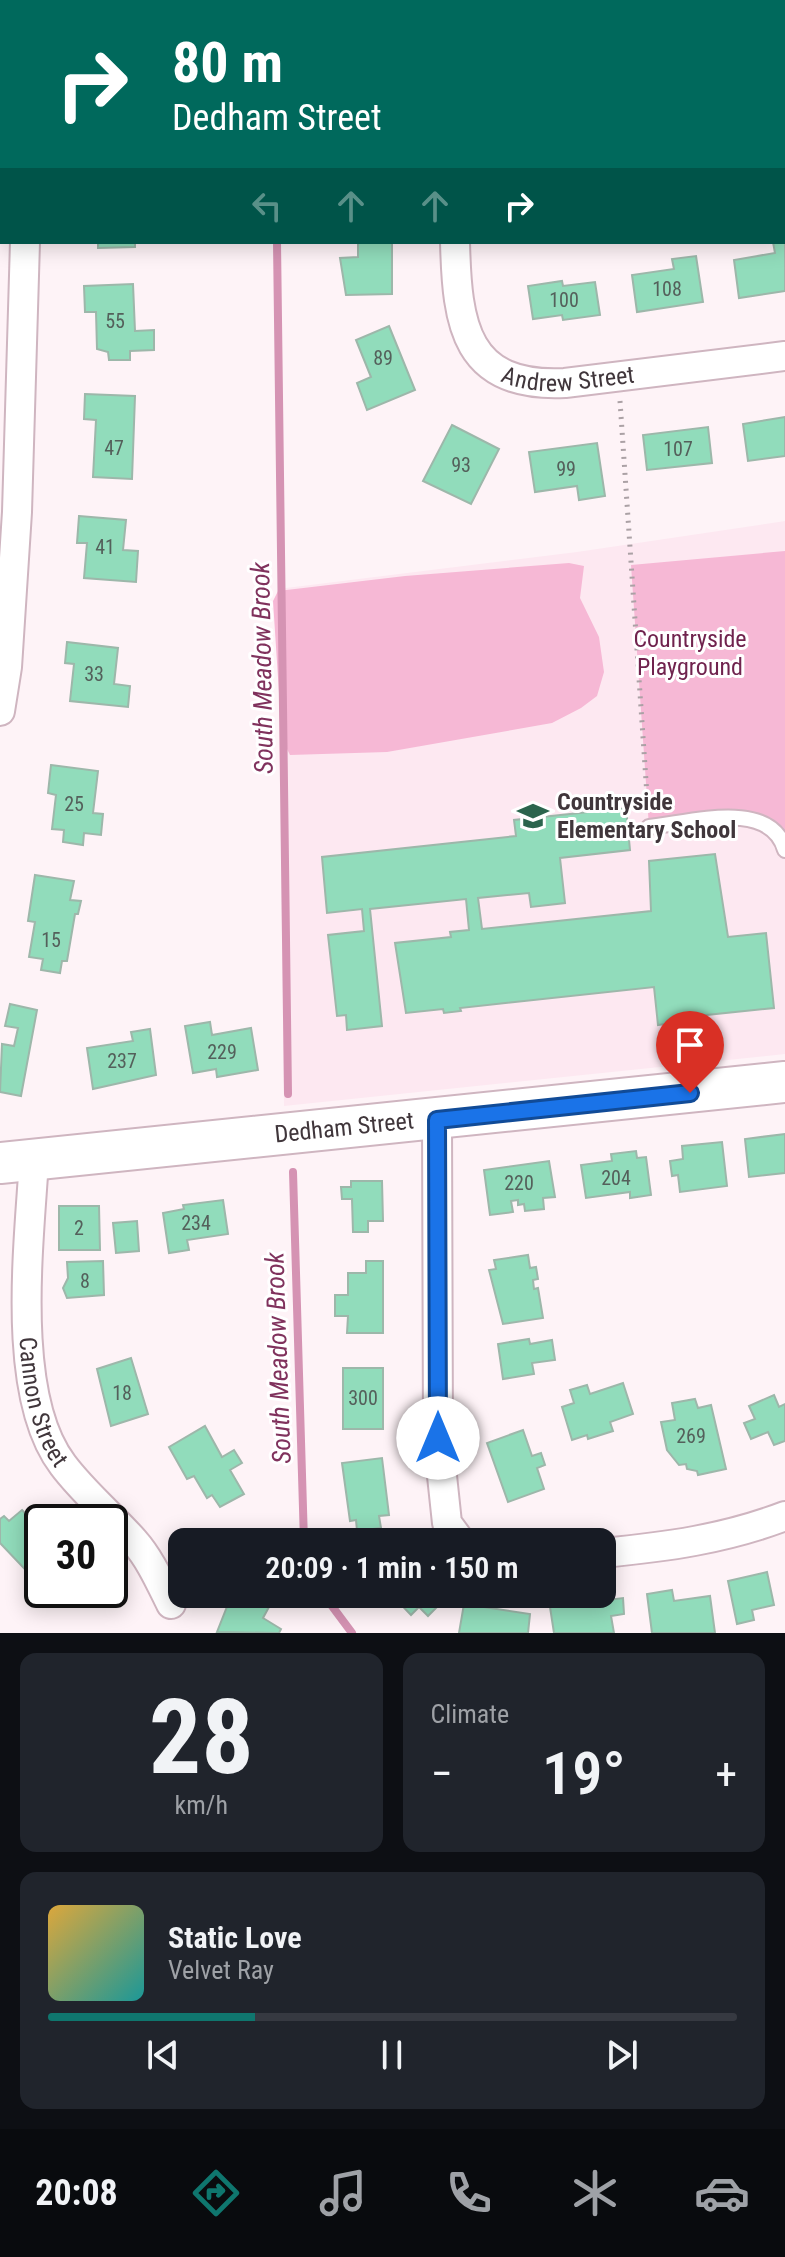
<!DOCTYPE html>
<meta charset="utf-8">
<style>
body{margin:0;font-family:"Roboto Condensed",sans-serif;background:#20242c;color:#f1f3f6;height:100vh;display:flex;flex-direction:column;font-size:30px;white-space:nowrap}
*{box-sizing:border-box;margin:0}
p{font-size:26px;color:#9ea1a6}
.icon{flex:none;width:44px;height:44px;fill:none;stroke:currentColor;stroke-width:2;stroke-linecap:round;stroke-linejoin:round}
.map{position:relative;height:1633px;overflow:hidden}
.panel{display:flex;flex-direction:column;gap:20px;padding:20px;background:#0d0f14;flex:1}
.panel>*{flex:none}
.banner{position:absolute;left:0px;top:0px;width:786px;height:244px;box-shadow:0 4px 20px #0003;background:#00695c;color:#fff;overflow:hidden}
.speed{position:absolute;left:24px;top:1504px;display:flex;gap:16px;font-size:40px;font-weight:700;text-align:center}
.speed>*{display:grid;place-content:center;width:104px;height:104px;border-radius:50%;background:#171b24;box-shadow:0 4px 20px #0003;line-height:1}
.speed .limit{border:4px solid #111;border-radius:12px;background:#fff;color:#111}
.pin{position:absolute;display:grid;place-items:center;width:68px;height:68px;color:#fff;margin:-82px -34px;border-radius:50% 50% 50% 0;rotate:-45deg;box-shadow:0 0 8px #0007}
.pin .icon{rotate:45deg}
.me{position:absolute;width:88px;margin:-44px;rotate:0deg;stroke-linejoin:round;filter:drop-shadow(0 0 6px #0008)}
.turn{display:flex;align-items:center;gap:28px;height:168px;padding:0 40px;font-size:36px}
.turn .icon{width:104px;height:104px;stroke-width:2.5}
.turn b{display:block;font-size:56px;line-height:68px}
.lanes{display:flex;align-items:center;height:76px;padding:0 40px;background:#0003;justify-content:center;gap:40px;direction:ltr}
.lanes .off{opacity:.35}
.big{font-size:60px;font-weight:600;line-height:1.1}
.panel .card{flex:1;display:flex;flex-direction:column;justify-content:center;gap:12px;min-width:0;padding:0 28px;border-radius:16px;background:#20242c}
.panel .dial{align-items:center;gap:0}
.dial b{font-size:104px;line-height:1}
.song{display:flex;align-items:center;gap:24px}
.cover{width:96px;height:96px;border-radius:12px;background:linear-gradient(135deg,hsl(40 70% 55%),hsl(180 70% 35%))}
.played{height:8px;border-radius:4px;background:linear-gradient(90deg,#0f766e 30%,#363941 30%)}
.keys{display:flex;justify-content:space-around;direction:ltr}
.heat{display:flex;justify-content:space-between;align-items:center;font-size:44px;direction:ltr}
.panel .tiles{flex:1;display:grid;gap:20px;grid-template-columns:1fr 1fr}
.card:last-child{grid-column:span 2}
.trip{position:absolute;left:168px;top:1528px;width:448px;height:80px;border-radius:16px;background:#171b24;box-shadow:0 4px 20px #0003;font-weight:600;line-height:80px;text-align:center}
.tab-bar{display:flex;height:128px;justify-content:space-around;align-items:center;background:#090b0e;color:#9ea1a6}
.tab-bar .icon{width:56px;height:56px}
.tab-bar .selected{color:#0f766e}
.tab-bar b{font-size:36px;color:#f1f3f6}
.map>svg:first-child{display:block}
.built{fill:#fde8f1}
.green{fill:#f6b8d5}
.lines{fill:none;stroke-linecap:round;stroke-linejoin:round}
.stream{stroke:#d593b3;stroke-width:8}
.building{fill:#91dcbb;stroke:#9db7aa;stroke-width:2}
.service-casing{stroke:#cfb5c0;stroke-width:18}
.minor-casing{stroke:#cfb5c0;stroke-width:32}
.secondary-casing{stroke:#cfb5c0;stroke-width:44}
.path{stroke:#aba1a5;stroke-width:5;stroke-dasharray:2 6;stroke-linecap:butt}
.service{stroke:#fff;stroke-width:14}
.minor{stroke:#fff;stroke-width:28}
.secondary{stroke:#fff;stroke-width:40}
.route-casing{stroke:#114b97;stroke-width:20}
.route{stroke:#1a73e8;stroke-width:14}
.labels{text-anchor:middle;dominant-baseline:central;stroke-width:6;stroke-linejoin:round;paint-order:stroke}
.number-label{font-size:20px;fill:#54605b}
.street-label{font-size:24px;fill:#40363b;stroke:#fff}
.park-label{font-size:24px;fill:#70234e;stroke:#fff}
.poi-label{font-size:24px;font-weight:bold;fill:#40363b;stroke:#fff;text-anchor:start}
.water-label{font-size:26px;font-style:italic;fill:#80325d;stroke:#fff}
</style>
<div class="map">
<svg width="785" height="1633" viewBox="0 0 785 1633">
<rect width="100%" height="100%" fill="#fef3f7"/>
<path class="built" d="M785,521V1054L284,1106L278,589L577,552Z"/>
<g class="green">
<path d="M785,551V850L768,823L649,827L631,565Z"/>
<path d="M569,563L584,566L580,598L599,637L604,672L597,696L581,708L552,723L387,752L290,755L282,739L273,601L278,591L405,576Z"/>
</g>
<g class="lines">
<g class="stream">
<path d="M273,0V2"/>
<path d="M277,242L288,1094"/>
<path d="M293,1172L304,1542"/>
<path d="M323,1594L352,1633"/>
</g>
</g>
<g class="building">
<path d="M437,0H510L511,2H438Z"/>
<path d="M785,240V291L739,298L734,260L775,253L773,242Z"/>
<path d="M98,242H148V243H135V247L98,248Z"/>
<path d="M358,242H392V294L346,295L340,258L358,257Z"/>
<path d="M696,256L703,302L637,312L632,275L674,269L672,259Z"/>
<path d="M562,281L563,286L595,282L600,315L563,320L562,315L533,319L528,286Z"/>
<path d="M133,284L135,331L154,330V350L130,351V360H109L108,352L97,349L96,312H85L84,286Z"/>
<path d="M389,326L415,390L367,410L357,383L371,377L356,340Z"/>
<path d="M85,394L135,396L132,479L93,477L96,420L84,419Z"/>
<path d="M785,417V456L748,461L743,424Z"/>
<path d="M452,425L499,449L471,504L423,481Z"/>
<path d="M708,427L712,463L647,470L643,435Z"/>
<path d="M597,443L605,496L579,500L577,486L535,492L529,452Z"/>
<path d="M79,516L126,520L123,550L138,551L136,582L84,578L87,543H77Z"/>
<path d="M67,642L118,648L114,684L130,686L128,707L70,701L74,664L65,663Z"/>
<path d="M51,765L98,771L93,813L103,814L101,835L84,833L83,845L63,842L64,830L52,829L56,795L48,793Z"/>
<path d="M626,808L630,850L560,858L565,903L531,907L529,893L478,898L482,929L651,911L649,861L715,854L728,937L766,933L774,1008L678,1018V1022L658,1025L654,987L460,1008L461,1011L444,1013L443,1009L406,1013L395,943L451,937L450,932L469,930L466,899L370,909L382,1026L347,1030L346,1015L337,1016L328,935L364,931L362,909L327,913L322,857L516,836L514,820Z"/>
<path d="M35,875L74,881L70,900L81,901L78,914H75L67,961H62L60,973L41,970L43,959L29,957L35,922L28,921Z"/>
<path d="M10,1004L37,1010L21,1096L0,1092L2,1044L14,1046L18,1028L5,1026Z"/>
<path d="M210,1022L212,1035L251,1028L258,1070L217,1077L216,1069L193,1073L185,1026Z"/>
<path d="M150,1029L156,1075L93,1089L87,1048L133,1041L131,1032Z"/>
<path d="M785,1134V1173L749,1177L745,1139Z"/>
<path d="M722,1142L727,1186L680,1192L678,1175L672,1176L670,1161L683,1159L682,1146Z"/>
<path d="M636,1151L637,1158L646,1157L651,1195L630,1198V1192L586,1198L581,1165L612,1161L611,1154Z"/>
<path d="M549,1161L555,1197L543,1198L544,1209L525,1211L524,1204L518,1205V1200L511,1201L513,1212L490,1215L484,1170Z"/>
<path d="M351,1181H382L383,1221H368V1232H353L352,1199H342L341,1187H351Z"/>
<path d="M223,1200L228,1234L187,1240L189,1250L169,1253L163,1213L184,1209L183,1205Z"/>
<path d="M59,1206H99L100,1250H59Z"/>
<path d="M137,1221L139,1251L116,1253L113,1223Z"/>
<path d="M528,1255L530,1268L536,1267L538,1279L533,1280L534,1289L538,1288L543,1318L503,1324L489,1270L496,1269L494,1260Z"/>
<path d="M103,1261L104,1295L67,1298L63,1288L68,1278L67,1262Z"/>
<path d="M366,1261H383V1333H347L348,1316H335V1295H348V1273H366Z"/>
<path d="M529,1339L530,1344L552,1340L555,1360L532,1363L534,1374L503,1379L498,1344Z"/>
<path d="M131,1358L148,1414L111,1426L97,1369Z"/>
<rect x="343" y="1368" width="40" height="61"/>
<path d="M623,1383L633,1414L610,1422L613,1431L588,1439L587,1435L572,1440L562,1407L574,1403L570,1390L587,1385L590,1394Z"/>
<path d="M774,1395L779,1407L785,1404V1441L774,1445L768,1432L751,1439L744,1423L755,1419L749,1406Z"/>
<path d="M695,1399L698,1408L711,1405L726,1469L698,1475L697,1471L687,1469L686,1464L679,1465L667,1450L661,1422L675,1420L672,1403Z"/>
<path d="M205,1426L222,1457L234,1450L242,1463L230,1470L244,1494L220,1507L212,1495L207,1498L194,1476L187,1479L169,1447Z"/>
<path d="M523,1430L532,1456L541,1453L545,1465L537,1468L544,1489L508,1502L487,1443Z"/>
<path d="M382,1458L389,1515L379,1516L381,1528L357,1531L356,1520L350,1521L342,1463Z"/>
<path d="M22,1510L42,1531V1576L36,1581L0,1543V1519L4,1516L9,1521Z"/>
<path d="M767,1572L774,1605L752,1610L754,1620L737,1624L728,1581Z"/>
<path d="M672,1590L674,1601L710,1596L715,1633H652L647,1594Z"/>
<path d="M232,1594L275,1596L263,1618L281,1629L279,1633L217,1632Z"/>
<path d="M391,1594H434L441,1603L428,1616L419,1607L411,1615Z"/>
<path d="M623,1598L624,1614L611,1616L614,1633H554L550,1607Z"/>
<path d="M464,1604L530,1614L528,1633H459Z"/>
</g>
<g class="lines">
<defs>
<path id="service" d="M649,827C689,823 771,798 785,850"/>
<g id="minor">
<path d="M12,0V2"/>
<path d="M570,0V2"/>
<path d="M784,39H785"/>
<path d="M0,141L2,140"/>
<path id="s1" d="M455,242C457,325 465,388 565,383L785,356"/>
<path d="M0,711L7,667L17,512L25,242"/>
<path d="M437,1120L438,1438L447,1523L461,1542"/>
<path id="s2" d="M34,1160C29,1244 10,1396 63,1465C84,1493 111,1515 134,1541C150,1559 160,1582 171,1604"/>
<path d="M602,1553C666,1547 725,1539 785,1516"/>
</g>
<g id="secondary">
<path id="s3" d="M0,1163L785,1082"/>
</g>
</defs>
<use href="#service" class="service-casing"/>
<use href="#minor" class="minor-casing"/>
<use href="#secondary" class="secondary-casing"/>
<path class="path" d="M620,401L648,810"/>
<use href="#service" class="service"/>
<use href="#minor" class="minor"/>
<use href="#secondary" class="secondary"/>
</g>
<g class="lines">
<defs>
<path id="route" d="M438,1438L437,1120L690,1093"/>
</defs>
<use href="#route" class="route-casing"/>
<use href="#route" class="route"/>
</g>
<defs>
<symbol id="school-bare" viewBox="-9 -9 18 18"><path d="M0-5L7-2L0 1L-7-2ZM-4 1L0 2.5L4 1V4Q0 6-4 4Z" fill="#2b644d" stroke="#fff" stroke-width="2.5" paint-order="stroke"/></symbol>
</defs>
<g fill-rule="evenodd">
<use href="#school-bare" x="511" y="794" width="44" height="44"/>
</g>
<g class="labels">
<g class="number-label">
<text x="667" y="289">108</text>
<text x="564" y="300">100</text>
<text x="115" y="321">55</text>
<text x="383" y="358">89</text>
<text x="114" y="448">47</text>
<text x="678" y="449">107</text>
<text x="461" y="465">93</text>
<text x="566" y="469">99</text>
<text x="105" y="547">41</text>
<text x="94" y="674">33</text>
<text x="74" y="804">25</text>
<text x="51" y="940">15</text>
<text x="222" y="1052">229</text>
<text x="122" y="1061">237</text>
<text x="616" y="1178">204</text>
<text x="519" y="1183">220</text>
<text x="196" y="1223">234</text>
<text x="79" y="1228">2</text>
<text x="85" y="1281">8</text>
<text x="122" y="1393">18</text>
<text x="363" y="1398">300</text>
<text x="691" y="1436">269</text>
</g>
<g class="street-label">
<text stroke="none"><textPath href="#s1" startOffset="214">Andrew Street</textPath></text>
<text stroke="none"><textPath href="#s3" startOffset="346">Dedham Street</textPath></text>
<text stroke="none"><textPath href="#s2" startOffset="244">Cannon Street</textPath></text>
</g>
<g class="park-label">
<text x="690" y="639">Countryside<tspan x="690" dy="28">Playground</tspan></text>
</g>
<g class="poi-label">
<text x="557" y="802">Countryside<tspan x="557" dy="28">Elementary School</tspan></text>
</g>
<g class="water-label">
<text transform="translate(262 668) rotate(-91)">South Meadow Brook</text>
<text transform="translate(278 1358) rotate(-92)">South Meadow Brook</text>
</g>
</g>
</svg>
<div class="speed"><div class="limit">30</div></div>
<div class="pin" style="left:690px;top:1093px;background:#d93025"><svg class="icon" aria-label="arrive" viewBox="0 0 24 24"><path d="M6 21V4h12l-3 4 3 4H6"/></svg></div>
<svg class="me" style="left:438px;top:1438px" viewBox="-20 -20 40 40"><circle r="19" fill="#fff"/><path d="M0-13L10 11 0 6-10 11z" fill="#1a73e8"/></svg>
<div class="trip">20:09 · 1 min · 150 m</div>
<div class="banner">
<div class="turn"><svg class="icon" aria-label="right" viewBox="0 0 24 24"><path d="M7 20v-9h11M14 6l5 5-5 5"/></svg><div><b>80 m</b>Dedham Street</div></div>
<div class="lanes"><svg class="icon off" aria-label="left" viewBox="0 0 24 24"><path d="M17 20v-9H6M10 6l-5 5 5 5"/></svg><svg class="icon off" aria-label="ahead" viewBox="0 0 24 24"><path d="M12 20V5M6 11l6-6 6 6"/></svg><svg class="icon off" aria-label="ahead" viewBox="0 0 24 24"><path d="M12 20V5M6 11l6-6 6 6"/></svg><svg class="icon" aria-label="right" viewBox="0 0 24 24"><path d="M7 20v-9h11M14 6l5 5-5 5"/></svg></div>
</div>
</div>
<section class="panel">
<div class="tiles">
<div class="card dial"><b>28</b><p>km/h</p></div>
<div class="card"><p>Climate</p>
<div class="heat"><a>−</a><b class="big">19°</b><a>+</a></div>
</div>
<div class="card">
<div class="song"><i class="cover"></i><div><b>Static Love</b><p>Velvet Ray</p></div></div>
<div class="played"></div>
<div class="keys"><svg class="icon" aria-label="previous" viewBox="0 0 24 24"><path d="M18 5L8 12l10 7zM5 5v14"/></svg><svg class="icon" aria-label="pause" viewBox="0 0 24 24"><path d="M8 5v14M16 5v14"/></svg><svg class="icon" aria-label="next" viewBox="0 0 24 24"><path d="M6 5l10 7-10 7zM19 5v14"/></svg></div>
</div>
</div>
</section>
<nav class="tab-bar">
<b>20:08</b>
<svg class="icon selected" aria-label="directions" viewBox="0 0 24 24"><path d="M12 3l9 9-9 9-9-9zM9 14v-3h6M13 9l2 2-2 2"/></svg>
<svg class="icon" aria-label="music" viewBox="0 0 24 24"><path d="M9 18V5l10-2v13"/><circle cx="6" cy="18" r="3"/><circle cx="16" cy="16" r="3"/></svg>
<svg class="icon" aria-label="phone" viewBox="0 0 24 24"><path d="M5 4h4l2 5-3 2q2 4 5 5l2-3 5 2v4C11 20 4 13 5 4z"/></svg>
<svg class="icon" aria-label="climate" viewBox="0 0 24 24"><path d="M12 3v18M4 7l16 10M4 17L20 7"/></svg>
<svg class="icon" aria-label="car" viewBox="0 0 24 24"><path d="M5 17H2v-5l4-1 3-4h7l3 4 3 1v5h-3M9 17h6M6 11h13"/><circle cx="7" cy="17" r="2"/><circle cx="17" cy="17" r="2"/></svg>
</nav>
